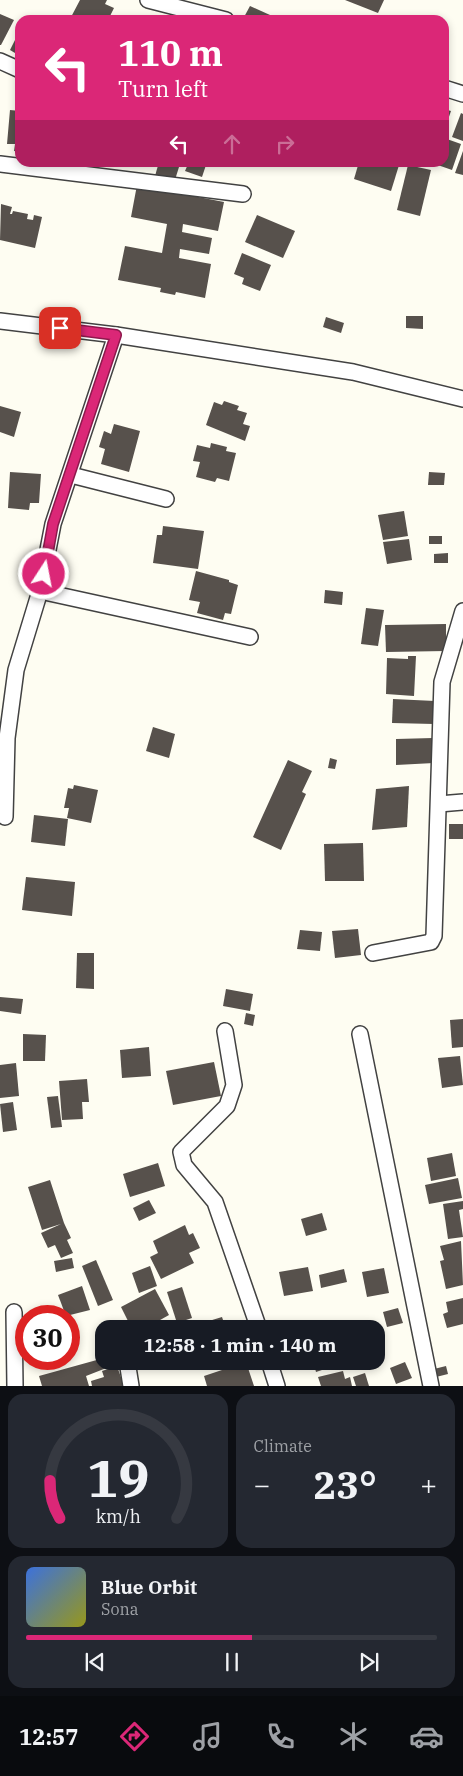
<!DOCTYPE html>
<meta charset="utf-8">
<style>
body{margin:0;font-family:"IBM Plex Serif",serif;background:#242831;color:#f1f3f6;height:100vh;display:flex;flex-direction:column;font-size:19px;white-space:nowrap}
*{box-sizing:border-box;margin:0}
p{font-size:16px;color:#9ea1a6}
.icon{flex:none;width:28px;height:28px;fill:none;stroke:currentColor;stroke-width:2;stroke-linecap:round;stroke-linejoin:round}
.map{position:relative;height:1386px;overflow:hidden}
.panel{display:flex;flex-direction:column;gap:8px;padding:8px;background:#0d0f14;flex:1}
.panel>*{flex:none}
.banner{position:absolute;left:15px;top:15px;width:434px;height:152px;border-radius:15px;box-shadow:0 2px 8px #0003;background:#db2777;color:#fff;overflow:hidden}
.speed{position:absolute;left:15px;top:1305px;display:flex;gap:10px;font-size:25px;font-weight:700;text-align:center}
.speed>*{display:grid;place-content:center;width:65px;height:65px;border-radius:50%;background:#171b24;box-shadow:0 2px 8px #0003;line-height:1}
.speed .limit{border:8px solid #d22;background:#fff;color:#111}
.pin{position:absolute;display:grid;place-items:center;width:42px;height:42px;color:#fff;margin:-21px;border-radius:10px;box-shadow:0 2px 8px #0006}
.me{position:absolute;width:55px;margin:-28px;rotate:11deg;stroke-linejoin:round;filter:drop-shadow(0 0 4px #0008)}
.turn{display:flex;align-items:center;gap:18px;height:105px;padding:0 20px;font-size:22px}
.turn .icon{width:65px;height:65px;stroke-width:2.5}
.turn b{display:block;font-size:35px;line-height:42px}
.lanes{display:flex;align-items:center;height:48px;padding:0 20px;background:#0003;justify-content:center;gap:25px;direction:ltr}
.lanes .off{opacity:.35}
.big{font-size:38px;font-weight:800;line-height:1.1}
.panel .tile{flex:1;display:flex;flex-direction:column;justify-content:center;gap:8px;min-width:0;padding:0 18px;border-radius:15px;background:#242831}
.panel .dial{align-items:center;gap:0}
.dial svg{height:130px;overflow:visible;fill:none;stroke:#363941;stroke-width:7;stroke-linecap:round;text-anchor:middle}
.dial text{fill:#f1f3f6;stroke:none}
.song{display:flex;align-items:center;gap:15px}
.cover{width:60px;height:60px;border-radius:8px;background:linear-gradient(135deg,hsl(220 70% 55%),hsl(60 70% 35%))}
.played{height:5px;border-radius:2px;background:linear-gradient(90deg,#db2777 55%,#363941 55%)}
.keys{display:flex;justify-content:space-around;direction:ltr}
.heat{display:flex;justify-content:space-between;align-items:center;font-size:28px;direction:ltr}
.panel .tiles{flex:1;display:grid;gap:8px;grid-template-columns:1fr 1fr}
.tile:last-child{grid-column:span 2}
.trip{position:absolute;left:95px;top:1320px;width:290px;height:50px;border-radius:15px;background:#171b24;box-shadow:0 2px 8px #0003;font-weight:800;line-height:50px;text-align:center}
.menu{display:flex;height:80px;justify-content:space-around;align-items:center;background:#090b0e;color:#9ea1a6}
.menu .icon{width:35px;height:35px}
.menu .current{color:#db2777}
.menu b{font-size:22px;color:#f1f3f6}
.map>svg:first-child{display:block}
.building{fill:#57514c}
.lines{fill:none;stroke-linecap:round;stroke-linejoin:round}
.street-casing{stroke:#424242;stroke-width:18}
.street{stroke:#fff;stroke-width:15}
.route-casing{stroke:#8e194d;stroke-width:12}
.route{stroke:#db2777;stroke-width:9}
</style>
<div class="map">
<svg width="463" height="1386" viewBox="0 0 463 1386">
<rect width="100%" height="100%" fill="#fefdf2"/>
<g class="building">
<path d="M80,0H107L105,4L114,8L108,20H72L70,19Z"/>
<path d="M345,0H384L378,13Z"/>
<path d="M250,6L270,15L268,20L243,19Z"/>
<path d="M0,14L14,20L1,45H0Z"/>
<path d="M20,30V56L10,50Z"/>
<path d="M444,109L451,111L444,131Z"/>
<path d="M10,110L20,111V152L14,151L15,144H7Z"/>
<path d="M461,113L463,114V141L452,137Z"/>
<path d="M444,138L461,144L452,170L432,163L444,162Z"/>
<path d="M463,151V175L455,173Z"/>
<path d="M159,162L179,167L174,183L155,176Z"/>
<path d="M189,162H207L202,177L185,171Z"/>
<path d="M359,162H400L391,191L354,179Z"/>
<path d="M408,165L431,170L420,216L397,210Z"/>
<path d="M137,185L224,202L218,231L183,224L182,232L212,238L209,254L180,249L179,258L211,264L205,298L176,292L175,295L160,292L161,288L118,280L125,246L162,253L167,224L131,217Z"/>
<path d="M1,204L12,207L10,214H12L13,211L28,214L27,219L33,220L34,215L42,217L35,248L0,240Z"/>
<path d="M257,215L295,231L283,258L245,242Z"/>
<path d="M242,253L271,265L260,291L242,284L244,278L234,274Z"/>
<path d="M406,316H423V329L406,328Z"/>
<path d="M326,317L344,323L341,333L323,327Z"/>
<path d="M224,401L239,406L237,410L247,413L243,424L250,426L245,441L206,425L214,402L222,405Z"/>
<path d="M0,406L21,412L14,437L0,432Z"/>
<path d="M114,424L140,431L129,472L101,464L105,449L99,447L104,431L111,434Z"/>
<path d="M211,443L227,447L226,451L236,453L229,481L217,478L215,482L196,477L200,462L193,461L197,445L210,448Z"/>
<path d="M10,472L41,474L39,503H30L29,510L8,508Z"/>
<path d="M429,472L445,473L444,485H428Z"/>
<path d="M404,511L408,536L383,540L378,515Z"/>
<path d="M163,526L204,531L198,569L153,563L157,535H162Z"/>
<rect x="429" y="536" width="13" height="8"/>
<path d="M409,539L412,560L387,564L383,542Z"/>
<path d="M448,553V563H434V554Z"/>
<path d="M196,571L229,580V582L238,585L231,614L225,613L223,620L197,613L200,602L189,600Z"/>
<path d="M325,590L343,592L342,605L324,603Z"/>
<path d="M366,608L384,610L378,646L361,644Z"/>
<path d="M446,624V651L386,652L385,625Z"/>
<path d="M408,656H416L414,696L386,694L387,658L408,659Z"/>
<path d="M393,699L435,701L434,724L392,723Z"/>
<path d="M153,727L175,734L169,758L146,751Z"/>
<path d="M433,738L434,763L396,765V739Z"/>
<path d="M330,758L337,760L335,769L328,768Z"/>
<path d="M288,760L312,771L302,792L306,794L281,850L253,837Z"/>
<path d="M74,785L98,790L91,823L67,818L69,808H64L68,788L73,789Z"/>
<path d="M409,786L407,827L372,830L376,789Z"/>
<path d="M34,815L68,819L65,846L31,842Z"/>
<rect x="449" y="824" width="14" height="15"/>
<path d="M363,843L364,881H325L324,844Z"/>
<path d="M26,877L75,882L72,916L22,910Z"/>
<path d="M358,929L361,955L335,958L332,931Z"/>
<path d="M300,930L322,932L320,951L297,949Z"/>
<path d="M77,953H94V989L76,988Z"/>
<path d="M226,989L253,994L250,1011L223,1006Z"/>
<path d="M0,997L23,999L21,1014L0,1011Z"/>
<path d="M246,1013L255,1015L253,1026L244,1024Z"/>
<path d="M463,1019V1047L452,1048L450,1020Z"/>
<path d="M23,1034L46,1035L45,1061H23Z"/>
<path d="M149,1047L151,1076L122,1078L120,1050Z"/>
<path d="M460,1056L463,1085L442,1088L438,1058Z"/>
<path d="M214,1062L221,1096L173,1105L166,1071Z"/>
<path d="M16,1063L19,1096L0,1098V1065Z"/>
<path d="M87,1079L89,1102H82L83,1119L62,1120L59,1081Z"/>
<path d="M58,1096L62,1127L51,1128L47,1097Z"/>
<path d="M13,1102L17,1130L3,1132L0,1104Z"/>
<path d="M452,1153L456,1176L431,1181L427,1158Z"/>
<path d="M158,1163L165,1186L130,1197L123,1174Z"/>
<path d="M458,1178L462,1198L429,1204L425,1185Z"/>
<path d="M50,1180L64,1223L71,1238L67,1240L73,1253L61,1258L55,1245L48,1248L41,1233L61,1224L42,1230L28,1187Z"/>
<path d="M149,1200L156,1213L139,1221L133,1208Z"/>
<path d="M463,1201V1209L459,1210L463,1237L448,1239L443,1204Z"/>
<path d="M322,1213L327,1230L306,1236L301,1219Z"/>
<path d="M185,1225L189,1235L193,1233L200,1248L189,1253L194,1263L161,1279L150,1257L158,1253L153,1241Z"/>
<path d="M461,1241L463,1285L446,1289L440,1261L444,1260L440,1246Z"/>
<path d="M72,1258L74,1268L56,1272L54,1261Z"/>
<path d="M96,1260L113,1300L98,1306L82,1266Z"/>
<path d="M150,1266L157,1286L139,1293L132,1273Z"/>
<path d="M308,1267L313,1291L284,1296L279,1272Z"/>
<path d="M384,1268L389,1293L367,1297L362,1272Z"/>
<path d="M344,1269L347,1282L321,1288L319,1275Z"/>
<path d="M82,1286L90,1310L66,1316L58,1295Z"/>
<path d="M182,1287L192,1318L177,1323L167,1292Z"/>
<path d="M155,1289L169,1315L144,1329H132L121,1307Z"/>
<path d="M463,1298V1324L447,1328L443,1314L448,1312L446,1302Z"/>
<path d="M398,1308L403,1323L387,1327L383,1312Z"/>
<path d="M222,1317L226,1329H186V1328Z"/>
<path d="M104,1358V1361H113L114,1365L86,1376L89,1386H42L39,1376Z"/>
<path d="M194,1361H213L197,1368Z"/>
<path d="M313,1361H343V1363L316,1372Z"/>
<path d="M246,1362L254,1386H207L204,1376Z"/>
<path d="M405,1362L412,1378L396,1384L390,1368Z"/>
<path d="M117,1366L124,1386H92L91,1381L104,1377L102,1371Z"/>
<path d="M446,1366L448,1374L432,1378L430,1370Z"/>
<path d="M343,1371L345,1379L350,1377L352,1386H321L318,1377Z"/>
<path d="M365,1373L369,1386H356L353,1377Z"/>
</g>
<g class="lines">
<defs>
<g id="street">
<path d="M148,0L226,20"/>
<path d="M0,61L20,70"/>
<path d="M444,88L463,94"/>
<path d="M0,164L243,194"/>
<path d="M0,321L116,335L353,372L463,399"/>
<path d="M71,475L166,499"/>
<path d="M40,591L250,637"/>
<path d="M439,804L463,802"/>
<path d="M5,817L7,738L16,670L40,591L53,524L116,335"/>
<path d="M373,953L431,942L434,936L442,682L463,611"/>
<path d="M225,1031L234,1085L227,1106L181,1152L184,1165L215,1202L259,1329"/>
<path d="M360,1034L431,1386"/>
<path d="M14,1312L15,1386"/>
<path d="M127,1361L131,1386"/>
<path d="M269,1361L277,1386"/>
</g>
</defs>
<use href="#street" class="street-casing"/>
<use href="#street" class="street"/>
</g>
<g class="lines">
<defs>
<path id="route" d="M44,574L53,524L116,335L60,328"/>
</defs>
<use href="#route" class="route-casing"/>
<use href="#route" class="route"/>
</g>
</svg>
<div class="speed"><div class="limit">30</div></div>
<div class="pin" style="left:60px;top:328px;background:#d93025"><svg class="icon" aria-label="arrive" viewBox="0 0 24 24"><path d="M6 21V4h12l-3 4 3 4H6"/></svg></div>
<svg class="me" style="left:44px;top:574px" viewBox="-20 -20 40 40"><circle r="17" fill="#db2777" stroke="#fff" stroke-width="3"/><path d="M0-11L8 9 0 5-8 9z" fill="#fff"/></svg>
<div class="trip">12:58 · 1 min · 140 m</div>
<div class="banner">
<div class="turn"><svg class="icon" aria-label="left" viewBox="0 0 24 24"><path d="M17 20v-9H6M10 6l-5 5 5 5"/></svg><div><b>110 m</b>Turn left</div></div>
<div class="lanes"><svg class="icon" aria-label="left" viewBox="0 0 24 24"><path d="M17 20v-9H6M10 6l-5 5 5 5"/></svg><svg class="icon off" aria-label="ahead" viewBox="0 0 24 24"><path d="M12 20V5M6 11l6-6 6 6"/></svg><svg class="icon off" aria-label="right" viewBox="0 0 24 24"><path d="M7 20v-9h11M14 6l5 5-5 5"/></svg></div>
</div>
</div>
<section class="panel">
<div class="tiles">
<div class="tile dial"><svg viewBox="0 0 100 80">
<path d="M14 69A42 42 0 1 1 86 69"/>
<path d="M14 69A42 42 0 0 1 8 46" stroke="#db2777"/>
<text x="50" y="56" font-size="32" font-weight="700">19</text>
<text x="50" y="72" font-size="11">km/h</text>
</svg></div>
<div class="tile"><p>Climate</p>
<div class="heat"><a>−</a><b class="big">23°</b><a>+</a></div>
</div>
<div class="tile">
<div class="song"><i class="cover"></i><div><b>Blue Orbit</b><p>Sona</p></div></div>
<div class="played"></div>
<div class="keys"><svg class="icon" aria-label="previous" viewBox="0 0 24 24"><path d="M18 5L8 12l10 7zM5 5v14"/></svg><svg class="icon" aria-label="pause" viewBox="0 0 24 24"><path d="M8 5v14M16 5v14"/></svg><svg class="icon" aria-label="next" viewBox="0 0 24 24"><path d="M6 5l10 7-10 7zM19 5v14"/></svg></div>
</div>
</div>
</section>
<nav class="menu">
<b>12:57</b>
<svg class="icon current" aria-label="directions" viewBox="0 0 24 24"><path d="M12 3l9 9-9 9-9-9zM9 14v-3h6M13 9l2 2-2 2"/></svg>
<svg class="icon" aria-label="music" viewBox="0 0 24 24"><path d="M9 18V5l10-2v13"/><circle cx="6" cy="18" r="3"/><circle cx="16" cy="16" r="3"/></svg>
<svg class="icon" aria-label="phone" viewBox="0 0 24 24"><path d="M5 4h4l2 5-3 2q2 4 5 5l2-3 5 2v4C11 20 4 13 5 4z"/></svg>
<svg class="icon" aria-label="climate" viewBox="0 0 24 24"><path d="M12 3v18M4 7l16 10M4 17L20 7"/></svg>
<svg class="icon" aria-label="car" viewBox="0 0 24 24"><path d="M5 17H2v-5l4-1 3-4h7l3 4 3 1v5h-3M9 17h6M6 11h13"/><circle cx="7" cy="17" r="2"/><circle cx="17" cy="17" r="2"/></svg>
</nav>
